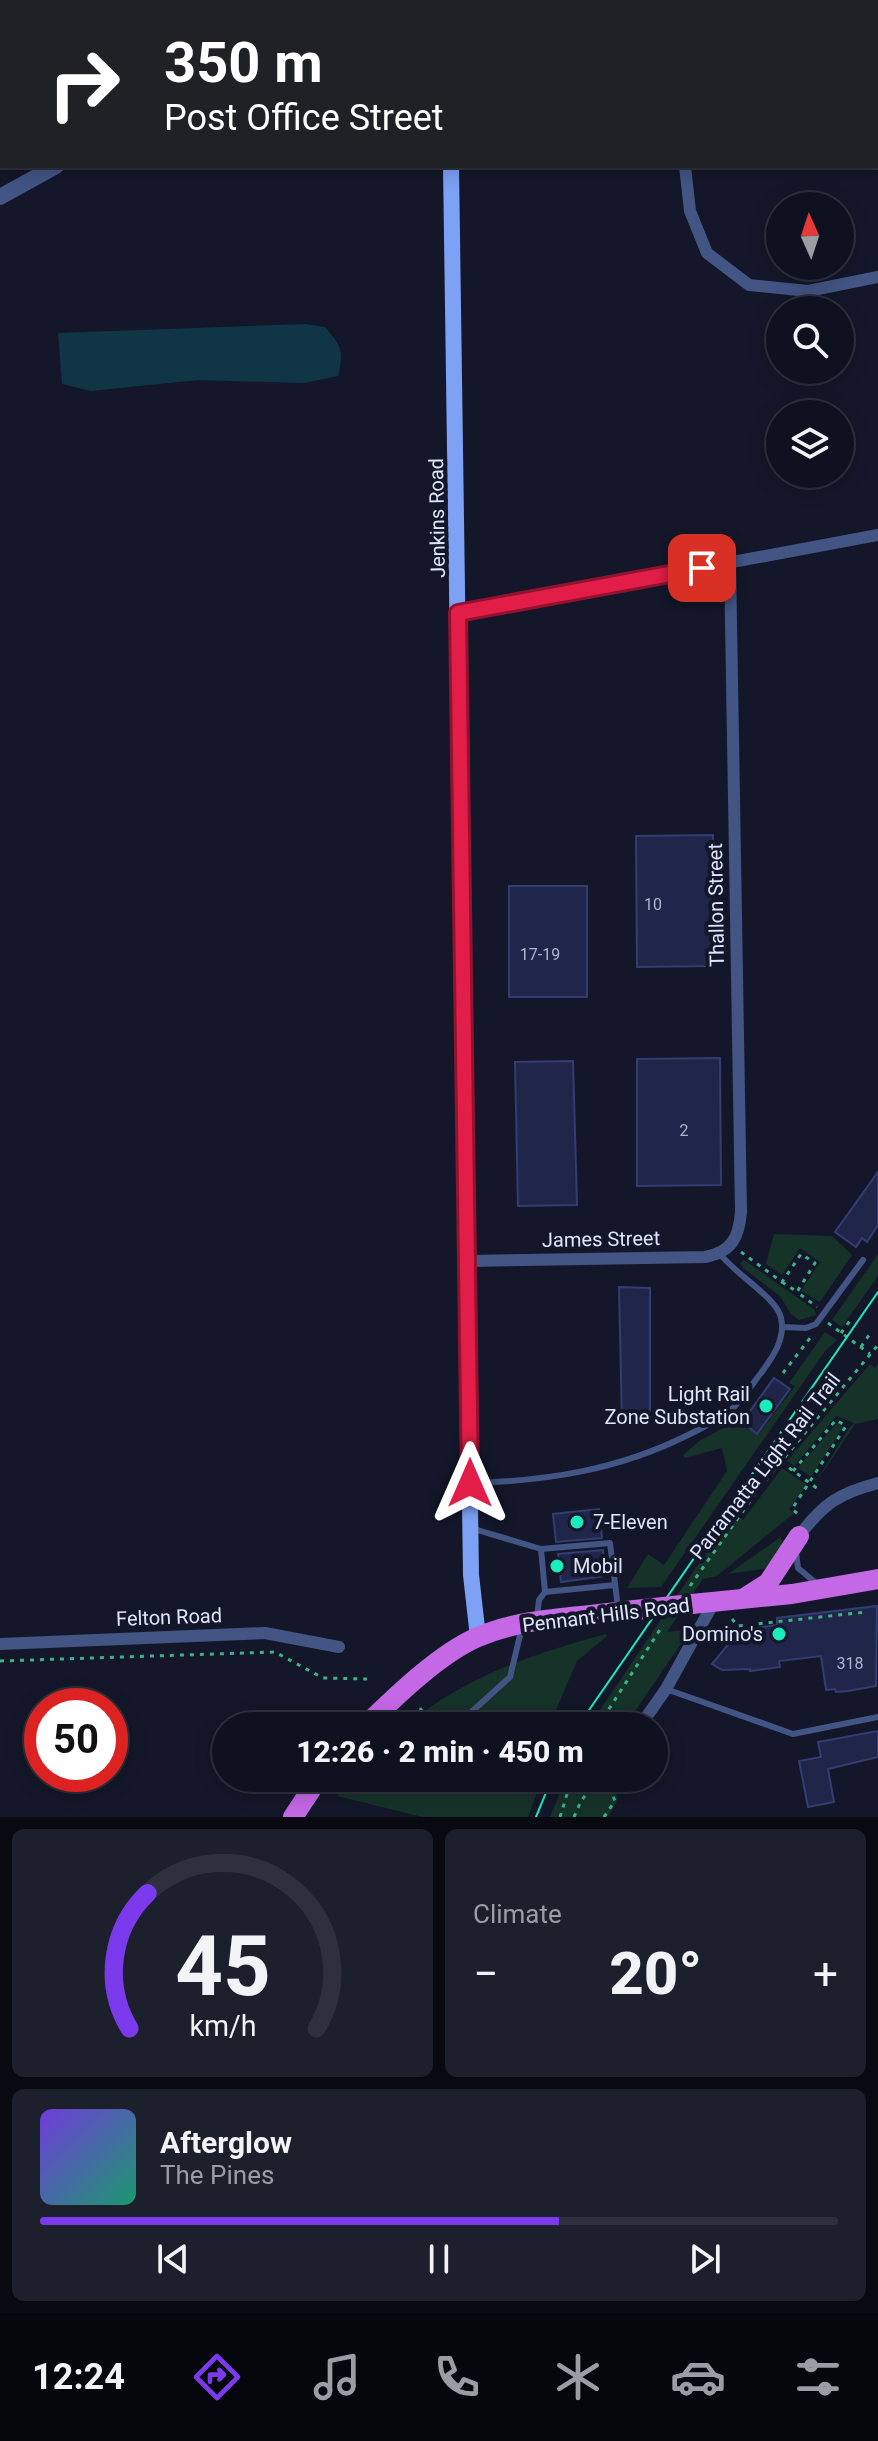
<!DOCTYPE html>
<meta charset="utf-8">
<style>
body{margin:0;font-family:Roboto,sans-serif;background:#1c1f2c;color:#f1f3f6;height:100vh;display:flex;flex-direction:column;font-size:30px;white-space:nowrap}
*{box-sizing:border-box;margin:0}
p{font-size:26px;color:#9b9da4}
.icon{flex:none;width:44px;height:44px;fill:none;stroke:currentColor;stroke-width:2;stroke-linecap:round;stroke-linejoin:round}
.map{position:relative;height:1817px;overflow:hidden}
.details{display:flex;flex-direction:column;gap:12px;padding:12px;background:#080911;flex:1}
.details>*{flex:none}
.banner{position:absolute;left:0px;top:0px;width:878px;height:168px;box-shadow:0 4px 20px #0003,0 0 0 2px #2e313d;background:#202124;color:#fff;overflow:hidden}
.needle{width:52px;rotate:357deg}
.tools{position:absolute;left:766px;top:192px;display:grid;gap:16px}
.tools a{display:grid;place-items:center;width:88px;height:88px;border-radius:50%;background:#0e111f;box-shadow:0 4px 20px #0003,0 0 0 2px #2e313d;font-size:40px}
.speed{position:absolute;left:24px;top:1688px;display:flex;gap:16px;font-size:40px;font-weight:700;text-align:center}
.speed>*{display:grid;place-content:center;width:104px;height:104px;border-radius:50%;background:#0e111f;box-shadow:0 4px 20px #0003,0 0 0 2px #2e313d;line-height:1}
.speed .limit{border:12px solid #d22;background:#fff;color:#111}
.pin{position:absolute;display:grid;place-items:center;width:68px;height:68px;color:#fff;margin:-34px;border-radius:16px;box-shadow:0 4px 12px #0006}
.me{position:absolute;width:88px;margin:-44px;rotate:0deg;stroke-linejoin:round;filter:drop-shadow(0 0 6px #0008)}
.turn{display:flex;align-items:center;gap:28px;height:168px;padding:0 32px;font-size:36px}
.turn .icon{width:104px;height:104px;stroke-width:2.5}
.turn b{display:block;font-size:56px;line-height:68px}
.big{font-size:60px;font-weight:800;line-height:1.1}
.details .tile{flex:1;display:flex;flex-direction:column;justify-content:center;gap:12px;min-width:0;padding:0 28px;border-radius:12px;background:#1c1f2c}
.details .dial{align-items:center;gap:0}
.dial svg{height:208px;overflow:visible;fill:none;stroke:#2e313d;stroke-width:7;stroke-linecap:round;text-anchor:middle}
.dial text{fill:#f1f3f6;stroke:none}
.song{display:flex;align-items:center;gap:24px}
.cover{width:96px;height:96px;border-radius:12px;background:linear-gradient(135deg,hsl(260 70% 55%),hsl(160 70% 35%))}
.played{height:8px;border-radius:4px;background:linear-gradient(90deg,#7c3aed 65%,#2e313d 65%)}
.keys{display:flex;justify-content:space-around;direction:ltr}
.heat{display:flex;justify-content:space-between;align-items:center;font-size:44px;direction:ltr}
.details .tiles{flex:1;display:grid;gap:12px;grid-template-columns:1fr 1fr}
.tile:last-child{grid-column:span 2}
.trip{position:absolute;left:212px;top:1712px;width:456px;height:80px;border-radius:40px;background:#0e111f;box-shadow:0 4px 20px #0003,0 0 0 2px #2e313d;font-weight:800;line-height:80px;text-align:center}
.menu{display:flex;height:128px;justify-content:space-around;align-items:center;background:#06070c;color:#9b9da4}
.menu .icon{width:56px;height:56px}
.menu .on{color:#7c3aed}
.menu b{font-size:36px;color:#f1f3f6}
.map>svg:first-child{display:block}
.green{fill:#163329}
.water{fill:#103546}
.building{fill:#202649;stroke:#343d73;stroke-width:2}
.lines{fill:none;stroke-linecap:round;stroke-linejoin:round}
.path{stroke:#3bb485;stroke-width:3;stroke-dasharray:4 6;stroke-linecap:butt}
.service{stroke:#425585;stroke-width:6}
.minor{stroke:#425585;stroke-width:12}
.tertiary{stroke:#425585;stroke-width:16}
.secondary{stroke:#7da1f5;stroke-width:16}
.trunk{stroke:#c468e6;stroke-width:20}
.tram{stroke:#19edbd;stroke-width:2}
.trunk-bridge{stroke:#c468e6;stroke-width:20}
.route-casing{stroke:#92132f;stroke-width:20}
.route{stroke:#e11d48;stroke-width:14}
.poi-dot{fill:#19edbd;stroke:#131729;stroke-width:3}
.labels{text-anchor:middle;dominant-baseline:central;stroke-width:8;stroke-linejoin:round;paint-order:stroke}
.number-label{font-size:16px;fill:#aeb5cf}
.street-label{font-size:20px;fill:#dee5fc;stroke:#131729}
.poi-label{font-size:20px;fill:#dee5fc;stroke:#131729;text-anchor:end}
</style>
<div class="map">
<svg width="878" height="1817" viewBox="0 0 878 1817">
<rect width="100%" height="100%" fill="#131729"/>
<g class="green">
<path d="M774,1234L832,1236L852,1255L820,1302L801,1291L820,1262L800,1248L782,1275L766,1264Z"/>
<path d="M878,1254V1276L842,1327L832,1320Z"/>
<path d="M744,1260L815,1310L816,1315L799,1320L791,1314L780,1296L743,1268L740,1263Z"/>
<path d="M825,1332L837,1340L825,1351L661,1587L627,1588L648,1554L664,1565L727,1471L722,1448L685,1458L683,1455L699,1441L736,1421L758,1435L795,1386L789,1383Z"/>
<path d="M870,1364L875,1368L878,1364V1419L855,1424L813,1487L849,1428L854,1423L836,1416L794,1466L787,1461Z"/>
<path d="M837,1423L843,1427L811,1477L798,1468Z"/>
<path d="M782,1468L807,1485L789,1509L794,1513L717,1576L703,1579L667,1632L687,1630L689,1632L625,1726H589L733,1513L743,1520Z"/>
<path d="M781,1537L782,1545L769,1568L728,1574Z"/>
<path d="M606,1634L607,1636L577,1661L549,1726H407C461,1677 537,1653 606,1634Z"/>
<path d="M351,1778H537L540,1785L528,1817H423L337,1796Z"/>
<path d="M566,1778H611L618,1799L608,1817H550Z"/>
</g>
<path class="water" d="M305,324L325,327C342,347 344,351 338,376L304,383L198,380L91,391L62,384L58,333Z"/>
<g class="building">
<path d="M713,835L714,966L637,967L636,836Z"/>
<rect x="509" y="886" width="78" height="111"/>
<path d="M720,1058L721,1185L637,1186V1059Z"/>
<path d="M573,1061L577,1205L518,1206L515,1062Z"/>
<path d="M878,1172V1225L867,1242L862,1238L856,1247L835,1232Z"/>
<path d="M619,1287L650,1288V1415L622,1423Z"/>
<path d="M774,1378L790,1389L757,1434L742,1422Z"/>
<path d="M599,1509L602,1538L556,1542L553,1514Z"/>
<path d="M603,1550L606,1576L561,1582L558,1554Z"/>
<path d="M877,1606L876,1686L848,1691L836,1692L835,1689L826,1690L821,1656L779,1661L780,1667L750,1671V1669L722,1670L712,1664L731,1641L733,1631L777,1625V1618Z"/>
<path d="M878,1731V1757L828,1769L834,1802L808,1807L799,1761L821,1757L818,1742Z"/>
</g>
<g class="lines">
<g class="path">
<path d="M741,1252L782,1282L801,1254L815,1263L797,1292L817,1307"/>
<path d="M782,1282L796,1291"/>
<path d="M828,1323L870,1354"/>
<path d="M841,1333L852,1318"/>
<path d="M861,1347L871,1332"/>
<path d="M783,1373L810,1338"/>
<path d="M781,1462L818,1489"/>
<path d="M793,1471L836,1420L846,1426L792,1509L798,1514"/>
<path d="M690,1586L760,1487L878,1345"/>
<path d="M732,1619L738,1626L866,1612"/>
<path d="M0,1661L275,1652L323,1678L367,1679"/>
<path d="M420,1708L432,1726"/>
<path d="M598,1726L663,1625"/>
<path d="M560,1817L572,1778"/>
<path d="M574,1817L581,1801L599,1778"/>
<path d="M604,1817L615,1801L611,1791"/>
</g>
<g class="service">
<path d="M782,1327L806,1328L816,1324L863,1260"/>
<path d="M470,1483C547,1481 618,1470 688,1435C702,1428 718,1421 730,1411C742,1400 751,1386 761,1373C772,1358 786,1339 781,1318C777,1298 735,1274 719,1253"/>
<path d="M474,1529L541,1549L610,1543L618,1608"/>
<path d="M796,1552L798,1568L816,1583"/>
<path d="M545,1592L615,1585"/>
<path d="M537,1616L539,1600L545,1592L541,1549"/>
<path d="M666,1689L793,1734L878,1717"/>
<path d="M456,1726L510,1677L522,1627"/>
<path d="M386,1778H389"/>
</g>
<g class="minor">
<path d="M9,0L10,2"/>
<path d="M685,166L690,211L707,253L749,285L808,291L878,277"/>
<path d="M458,613L878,535"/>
<path d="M468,1261L705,1257C732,1252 739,1237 741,1212L730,562"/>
<path d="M799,1536C823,1504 839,1493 878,1483"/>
<path d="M0,1644L265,1633L339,1647"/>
<path d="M640,1726L666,1689L714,1602"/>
</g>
<g class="tertiary">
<path d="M445,0L448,2"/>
<path d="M389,2L392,0"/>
<path d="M0,197L56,166"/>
</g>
<g class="secondary">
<path d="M463,2V0"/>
<path d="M451,166L471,1575L478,1637"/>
</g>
<g class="trunk">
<path d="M746,1597L768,1583L799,1536"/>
<path d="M692,1604L792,1594L878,1579"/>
<path d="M365,1726C395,1697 440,1653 478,1637C524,1617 576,1618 625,1611"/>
<path d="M293,1817L319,1778"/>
</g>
<g class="tram">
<path d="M578,1726L878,1292"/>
<path d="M536,1817L552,1778"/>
</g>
<path class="trunk-bridge" d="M625,1611L692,1604"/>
</g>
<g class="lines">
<defs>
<path id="route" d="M470,1483L458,613L702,568"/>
</defs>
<use href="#route" class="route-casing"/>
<use href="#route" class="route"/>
</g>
<g class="poi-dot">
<circle cx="766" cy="1406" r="8"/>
<circle cx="577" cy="1522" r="8"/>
<circle cx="557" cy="1566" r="8"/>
<circle cx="779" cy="1634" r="8"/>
</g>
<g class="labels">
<g class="number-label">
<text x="653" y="904">10</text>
<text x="540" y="954">17-19</text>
<text x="684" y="1130">2</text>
<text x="850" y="1663">318</text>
</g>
<g class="street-label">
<text transform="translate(437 518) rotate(-91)">Jenkins Road</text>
<text transform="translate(716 905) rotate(-91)">Thallon Street</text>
<text transform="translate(601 1239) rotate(-1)">James Street</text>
<text transform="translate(765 1466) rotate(-52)">Parramatta Light Rail Trail</text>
<text transform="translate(606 1615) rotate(-7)">Pennant Hills Road</text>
<text transform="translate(169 1617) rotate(-2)">Felton Road</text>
</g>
<g class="poi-label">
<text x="750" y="1394">Light Rail<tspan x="750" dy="23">Zone Substation</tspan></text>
<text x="593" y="1522" text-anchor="start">7-Eleven</text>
<text x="573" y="1566" text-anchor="start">Mobil</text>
<text x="763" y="1634">Domino's</text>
</g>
</g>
</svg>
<div class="tools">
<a><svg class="needle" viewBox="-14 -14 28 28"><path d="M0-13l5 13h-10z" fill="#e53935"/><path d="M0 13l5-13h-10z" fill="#9b9da4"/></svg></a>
<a><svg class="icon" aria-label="search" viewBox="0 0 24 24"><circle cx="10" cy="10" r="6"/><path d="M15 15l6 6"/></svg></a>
<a><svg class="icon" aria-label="layers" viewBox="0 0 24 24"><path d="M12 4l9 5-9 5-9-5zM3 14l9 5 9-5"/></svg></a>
</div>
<div class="speed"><div class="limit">50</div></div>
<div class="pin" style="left:702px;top:568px;background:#d93025"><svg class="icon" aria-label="arrive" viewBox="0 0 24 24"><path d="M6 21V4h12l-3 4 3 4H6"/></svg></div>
<svg class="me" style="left:470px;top:1483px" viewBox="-20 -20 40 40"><path d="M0-17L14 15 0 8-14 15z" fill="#e11d48" stroke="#fff" stroke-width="4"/></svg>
<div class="trip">12:26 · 2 min · 450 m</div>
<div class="banner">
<div class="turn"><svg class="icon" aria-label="right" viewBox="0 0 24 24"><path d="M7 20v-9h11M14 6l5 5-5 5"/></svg><div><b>350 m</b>Post Office Street</div></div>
</div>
</div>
<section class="details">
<div class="tiles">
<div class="tile dial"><svg viewBox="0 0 100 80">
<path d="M14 69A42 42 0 1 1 86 69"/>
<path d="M14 69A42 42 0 0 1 21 17" stroke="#7c3aed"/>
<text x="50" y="56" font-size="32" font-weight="700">45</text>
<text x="50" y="72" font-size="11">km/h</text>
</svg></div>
<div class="tile"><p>Climate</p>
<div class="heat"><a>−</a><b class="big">20°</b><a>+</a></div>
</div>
<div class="tile">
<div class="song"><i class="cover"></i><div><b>Afterglow</b><p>The Pines</p></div></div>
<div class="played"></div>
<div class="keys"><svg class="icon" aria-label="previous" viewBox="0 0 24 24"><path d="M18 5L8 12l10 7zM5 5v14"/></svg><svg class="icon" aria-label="pause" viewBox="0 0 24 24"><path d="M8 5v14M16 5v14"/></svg><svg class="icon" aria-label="next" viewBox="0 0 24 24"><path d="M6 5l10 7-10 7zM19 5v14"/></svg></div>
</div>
</div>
</section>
<nav class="menu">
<b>12:24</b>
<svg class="icon on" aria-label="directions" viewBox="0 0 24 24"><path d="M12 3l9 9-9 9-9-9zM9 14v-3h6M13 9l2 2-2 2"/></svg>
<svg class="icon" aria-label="music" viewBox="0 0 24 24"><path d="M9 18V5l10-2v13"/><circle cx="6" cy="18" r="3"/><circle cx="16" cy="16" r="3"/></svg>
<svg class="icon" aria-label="phone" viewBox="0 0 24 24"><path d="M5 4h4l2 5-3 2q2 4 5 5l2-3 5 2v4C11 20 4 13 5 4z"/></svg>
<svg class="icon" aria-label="climate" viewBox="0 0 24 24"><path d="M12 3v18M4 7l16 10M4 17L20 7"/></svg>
<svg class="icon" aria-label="car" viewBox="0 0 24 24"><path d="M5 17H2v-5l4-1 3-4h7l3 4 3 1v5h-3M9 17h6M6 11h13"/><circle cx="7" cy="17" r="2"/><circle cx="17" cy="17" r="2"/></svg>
<svg class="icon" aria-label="filters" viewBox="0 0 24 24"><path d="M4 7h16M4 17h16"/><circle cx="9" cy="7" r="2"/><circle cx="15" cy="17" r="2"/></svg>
</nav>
